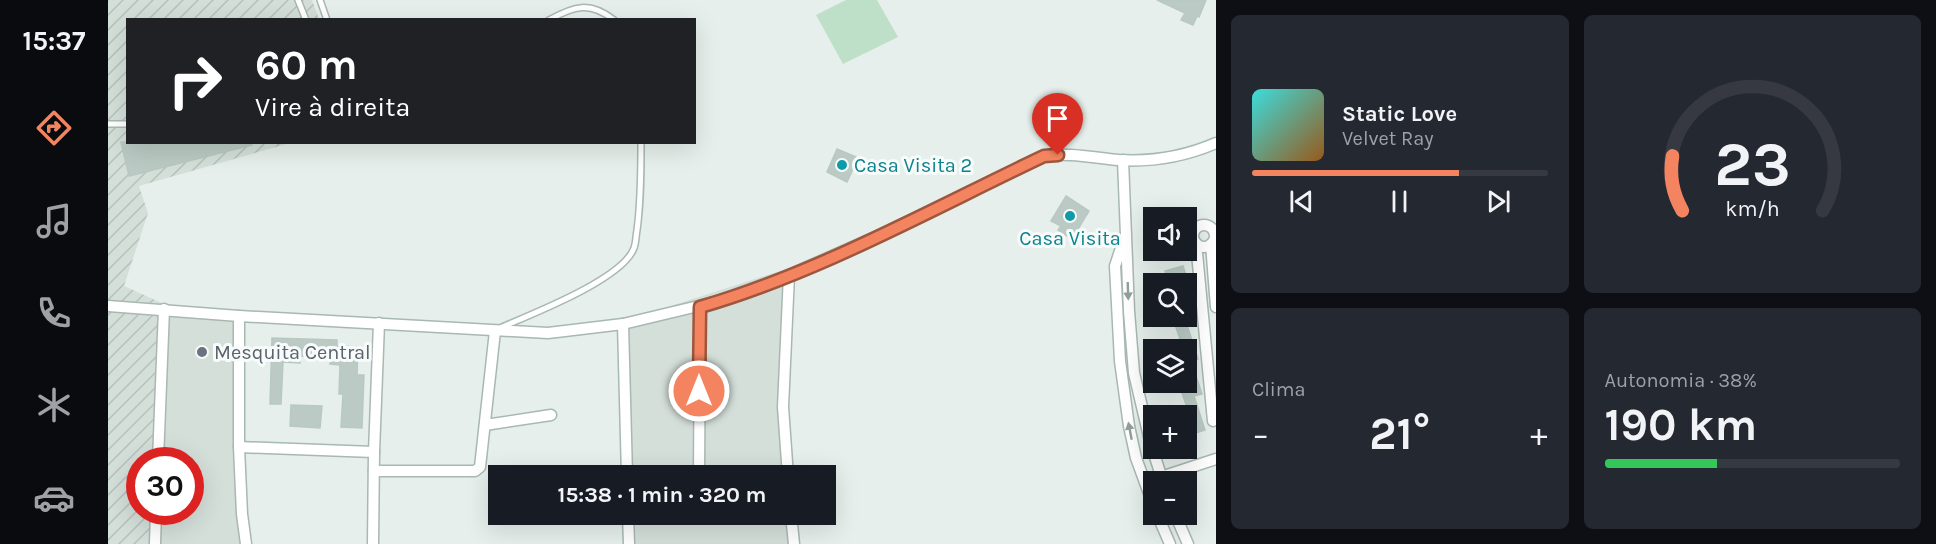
<!DOCTYPE html>
<html lang="pt">
<meta charset="utf-8">
<style>
body{margin:0;font-family:Karla,sans-serif;background:#242831;color:#f1f3f6;height:100vh;display:flex;flex-direction:column;font-size:22px;white-space:nowrap}
*{box-sizing:border-box;margin:0}
p{font-size:20px;color:#9ea1a6}
.icon{flex:none;width:33px;height:33px;fill:none;stroke:currentColor;stroke-width:2;stroke-linecap:round;stroke-linejoin:round}
.map{position:relative;flex:1;overflow:hidden}
.drawer{display:flex;flex-direction:column;gap:15px;padding:15px;background:#0d0f14;width:720px}
.drawer>*{flex:none}
.guide{position:absolute;left:18px;top:18px;width:570px;height:126px;border-radius:0px;box-shadow:0 6px 24px #0002;background:#202124;color:#fff;overflow:hidden}
.buttons{position:absolute;left:1035px;top:207px;display:grid;gap:12px}
.buttons a{display:grid;place-items:center;width:54px;height:54px;border-radius:0px;background:#171b24;box-shadow:0 6px 24px #0002;font-size:30px}
.speed{position:absolute;left:18px;top:447px;display:flex;gap:12px;font-size:30px;font-weight:700;text-align:center}
.speed>*{display:grid;place-content:center;width:78px;height:78px;border-radius:50%;background:#171b24;box-shadow:0 6px 24px #0002;line-height:1}
.speed .limit{border:9px solid #d22;background:#fff;color:#111}
.pin{position:absolute;display:grid;place-items:center;width:51px;height:51px;color:#fff;margin:-62px -26px;border-radius:50% 50% 50% 0;rotate:-45deg;box-shadow:0 0 6px #0007}
.pin .icon{rotate:45deg}
.me{position:absolute;width:66px;margin:-33px;rotate:0deg;stroke-linejoin:round;filter:drop-shadow(0 0 4px #0008)}
.turn{display:flex;align-items:center;gap:21px;height:126px;padding:0 30px;font-size:27px}
.turn .icon{width:78px;height:78px;stroke-width:2.5}
.turn b{display:block;font-size:42px;line-height:51px}
.big{font-size:45px;font-weight:700;line-height:1.1}
.drawer .tile{flex:1;display:flex;flex-direction:column;justify-content:center;gap:9px;min-width:0;padding:0 21px;border-radius:9px;background:#242831}
.drawer .dial{align-items:center;gap:0}
.dial svg{height:156px;overflow:visible;fill:none;stroke:#363941;stroke-width:7;stroke-linecap:round;text-anchor:middle}
.dial text{fill:#f1f3f6;stroke:none}
.song{display:flex;align-items:center;gap:18px}
.cover{width:72px;height:72px;border-radius:9px;background:linear-gradient(135deg,hsl(180 70% 55%),hsl(30 70% 35%))}
.played{height:6px;border-radius:3px;background:linear-gradient(90deg,#f4845f 70%,#363941 70%)}
.keys{display:flex;justify-content:space-around;direction:ltr}
.heat{display:flex;justify-content:space-between;align-items:center;font-size:33px;direction:ltr}
.charge{height:9px;border-radius:4px;background:linear-gradient(90deg,#34c759 38%,#363941 0)}
.drawer .tiles{flex:1;display:grid;gap:15px;grid-template-columns:repeat(2,1fr)}
.trip{position:absolute;left:380px;top:465px;width:348px;height:60px;border-radius:0px;background:#171b24;box-shadow:0 6px 24px #0002;font-weight:700;line-height:60px;text-align:center}
main{display:flex;flex:1;min-height:0}
.menu{display:flex;flex-direction:column;width:108px;justify-content:space-around;align-items:center;background:#090b0e;color:#9ea1a6}
.menu .icon{width:42px;height:42px}
.menu .on{color:#f4845f}
.menu b{font-size:27px;color:#f1f3f6}
.map>svg:first-child{display:block}
.built{fill:#d4dfda}
.industrial{fill:url(#industrial-furrows)}
.grass{fill:#bfe0c8}
.building{fill:#bbcac4;stroke:#b8c9c2;stroke-width:1.5}
.lines{fill:none;stroke-linecap:round;stroke-linejoin:round}
.service-casing{stroke:#a8b8b2;stroke-width:8}
.minor-casing{stroke:#a8b8b2;stroke-width:13}
.service{stroke:#fff;stroke-width:5}
.minor{stroke:#fff;stroke-width:10}
.oneway{fill:#92a09c}
.route-casing{stroke:#9f563e;stroke-width:15}
.route{stroke:#f4845f;stroke-width:10}
.culture-dot{fill:#0f9aa8;stroke:#f7fbf9;stroke-width:2}
.worship-dot{fill:#6b7280;stroke:#f7fbf9;stroke-width:2}
.labels{text-anchor:middle;dominant-baseline:central;stroke-width:6;stroke-linejoin:round;paint-order:stroke}
.culture-label{font-size:20px;fill:#0d838f;stroke:#f7fbf9;text-anchor:start}
.worship-label{font-size:20px;fill:#5b616d;stroke:#f7fbf9;text-anchor:start}
</style>
<main>
<nav class="menu">
<b>15:37</b>
<svg class="icon on" aria-label="directions" viewBox="0 0 24 24"><path d="M12 3l9 9-9 9-9-9zM9 14v-3h6M13 9l2 2-2 2"/></svg>
<svg class="icon" aria-label="music" viewBox="0 0 24 24"><path d="M9 18V5l10-2v13"/><circle cx="6" cy="18" r="3"/><circle cx="16" cy="16" r="3"/></svg>
<svg class="icon" aria-label="phone" viewBox="0 0 24 24"><path d="M5 4h4l2 5-3 2q2 4 5 5l2-3 5 2v4C11 20 4 13 5 4z"/></svg>
<svg class="icon" aria-label="climate" viewBox="0 0 24 24"><path d="M12 3v18M4 7l16 10M4 17L20 7"/></svg>
<svg class="icon" aria-label="car" viewBox="0 0 24 24"><path d="M5 17H2v-5l4-1 3-4h7l3 4 3 1v5h-3M9 17h6M6 11h13"/><circle cx="7" cy="17" r="2"/><circle cx="17" cy="17" r="2"/></svg>
</nav>
<div class="map">
<svg width="1108" height="544" viewBox="0 0 1108 544">
<defs>
<pattern id="industrial-furrows" width="10" height="10" patternUnits="userSpaceOnUse" patternTransform="scale(1.5)"><rect width="10" height="10" fill="#d4dfda"/><path d="M-1 1l2-2M0 10L10 0M9 11l2-2" fill="none" stroke="#b6c1bc"/></pattern>
</defs>
<rect width="100%" height="100%" fill="#e6efeb"/>
<g class="built">
<path d="M681,268L672,406L681,475H518L516,321Z"/>
<path d="M56,304L128,315L133,450L142,544H39L42,512H82V460H45Z"/>
<path d="M519,515H686L689,544H519Z"/>
</g>
<path class="industrial" d="M0,0H204L211,19L20,20V142L182,143L31,186L40,213L16,286L56,304L48,460H32V512H45L43,544H0Z"/>
<path class="grass" d="M738,0H769L790,37L735,64L708,15Z"/>
<g class="building">
<path d="M1049,0H1098L1091,17L1089,16L1085,25L1073,20L1077,13Z"/>
<path d="M13,142H144V145L21,176Z"/>
<path d="M729,149L750,158L739,182L719,172Z"/>
<path d="M958,196L981,211L964,239L950,230L953,226L943,221Z"/>
<path d="M1075,266L1081,284H1061L1057,271Z"/>
<path d="M1064,316H1084L1086,323L1079,325L1090,359L1083,361L1094,394L1086,396L1097,430L1078,436V411L1080,410L1070,382H1078V350H1067L1065,341L1072,339Z"/>
<path d="M164,338L229,340V346L250,347L249,375H256L254,428L233,427L235,394H231L232,365L222,364L223,357L192,356V363L175,362L173,404H162Z"/>
<path d="M183,405L214,406L212,428L182,426Z"/>
</g>
<g class="lines">
<defs>
<g id="service">
<path d="M190,0L198,20"/>
<path d="M212,0L219,20"/>
<path d="M441,20C466,6 482,1 506,20"/>
<path d="M0,124H20"/>
<path d="M394,327C424,314 515,279 526,248C528,243 528,235 529,230C533,201 533,172 533,142"/>
</g>
<g id="minor">
<path d="M1015,160L1021,311L1026,373L1042,441L1055,482"/>
<circle cx="1096" cy="236" r="11"/>
<path d="M1016,239L1007,266L1012,361L1021,426L1028,458L1046,507"/>
<path d="M1088,243L1105,421"/>
<path d="M1103,244L1108,307"/>
<path d="M0,306L131,316L440,333L515,324L607,302L681,275L765,238L936,156C960,152 987,158 1011,160C1044,162 1078,156 1108,143"/>
<path d="M131,316V447L134,514L138,544"/>
<path d="M515,324L519,476"/>
<path d="M377,425L443,415"/>
<path d="M131,447L266,452"/>
<path d="M50,460L56,309"/>
<path d="M266,471H367L372,467L387,331"/>
<path d="M591,476L592,307"/>
<path d="M680,476L675,407L681,275"/>
<path d="M1053,477L1108,459"/>
<path d="M520,514L521,544"/>
<path d="M683,514L686,544"/>
<path d="M1049,514L1062,544"/>
<path d="M1067,514L1080,544"/>
<path d="M47,544L48,512"/>
<path d="M265,544L266,452L271,323"/>
</g>
</defs>
<use href="#service" class="service-casing"/>
<use href="#minor" class="minor-casing"/>
<use href="#service" class="service"/>
<use href="#minor" class="minor"/>
</g>
<defs><path id="oneway-solid" d="M-6-.8H1V-3.2L6.5 0L1 3.2V.8H-6Z" transform="scale(1.5)"/></defs>
<g class="oneway">
<use href="#oneway-solid" transform="translate(1020 291) rotate(88)"/>
<use href="#oneway-solid" transform="translate(1022 431) rotate(-101)"/>
</g>
<g class="lines">
<defs>
<path id="route" d="M591,391L592,307C710,273 824,209 936,156L950,155"/>
</defs>
<use href="#route" class="route-casing"/>
<use href="#route" class="route"/>
</g>
<g class="culture-dot">
<circle cx="734" cy="165" r="6"/>
<circle cx="962" cy="216" r="6"/>
</g>
<circle class="worship-dot" cx="94" cy="352" r="6"/>
<g class="labels">
<g class="culture-label">
<text x="746" y="165">Casa Visita 2</text>
<text x="962" y="238" text-anchor="middle">Casa Visita</text>
</g>
<g class="worship-label">
<text x="106" y="352">Mesquita Central</text>
</g>
</g>
</svg>
<div class="buttons">
<a><svg class="icon" aria-label="sound" viewBox="0 0 24 24"><path d="M4 9h4l5-4v14l-5-4H4zM17 9q2 3 0 6"/></svg></a>
<a><svg class="icon" aria-label="search" viewBox="0 0 24 24"><circle cx="10" cy="10" r="6"/><path d="M15 15l6 6"/></svg></a>
<a><svg class="icon" aria-label="layers" viewBox="0 0 24 24"><path d="M12 4l9 5-9 5-9-5zM3 14l9 5 9-5"/></svg></a>
<a>+</a>
<a>−</a>
</div>
<div class="speed"><div class="limit">30</div></div>
<div class="pin" style="left:950px;top:155px;background:#d93025"><svg class="icon" aria-label="arrive" viewBox="0 0 24 24"><path d="M6 21V4h12l-3 4 3 4H6"/></svg></div>
<svg class="me" style="left:591px;top:391px" viewBox="-20 -20 40 40"><circle r="17" fill="#f4845f" stroke="#fff" stroke-width="3"/><path d="M0-11L8 9 0 5-8 9z" fill="#fff"/></svg>
<div class="trip">15:38 · 1 min · 320 m</div>
<div class="guide">
<div class="turn"><svg class="icon" aria-label="right" viewBox="0 0 24 24"><path d="M7 20v-9h11M14 6l5 5-5 5"/></svg><div><b>60 m</b>Vire à direita</div></div>
</div>
</div>
<section class="drawer">
<div class="tiles">
<div class="tile">
<div class="song"><i class="cover"></i><div><b>Static Love</b><p>Velvet Ray</p></div></div>
<div class="played"></div>
<div class="keys"><svg class="icon" aria-label="previous" viewBox="0 0 24 24"><path d="M18 5L8 12l10 7zM5 5v14"/></svg><svg class="icon" aria-label="pause" viewBox="0 0 24 24"><path d="M8 5v14M16 5v14"/></svg><svg class="icon" aria-label="next" viewBox="0 0 24 24"><path d="M6 5l10 7-10 7zM19 5v14"/></svg></div>
</div>
<div class="tile dial"><svg viewBox="0 0 100 80">
<path d="M14 69A42 42 0 1 1 86 69"/>
<path d="M14 69A42 42 0 0 1 9 41" stroke="#f4845f"/>
<text x="50" y="56" font-size="32" font-weight="700">23</text>
<text x="50" y="72" font-size="11">km/h</text>
</svg></div>
<div class="tile"><p>Clima</p>
<div class="heat"><a>−</a><b class="big">21°</b><a>+</a></div>
</div>
<div class="tile"><p>Autonomia · 38%</p><b class="big">190 km</b><div class="charge"></div></div>
</div>
</section>
</main>
